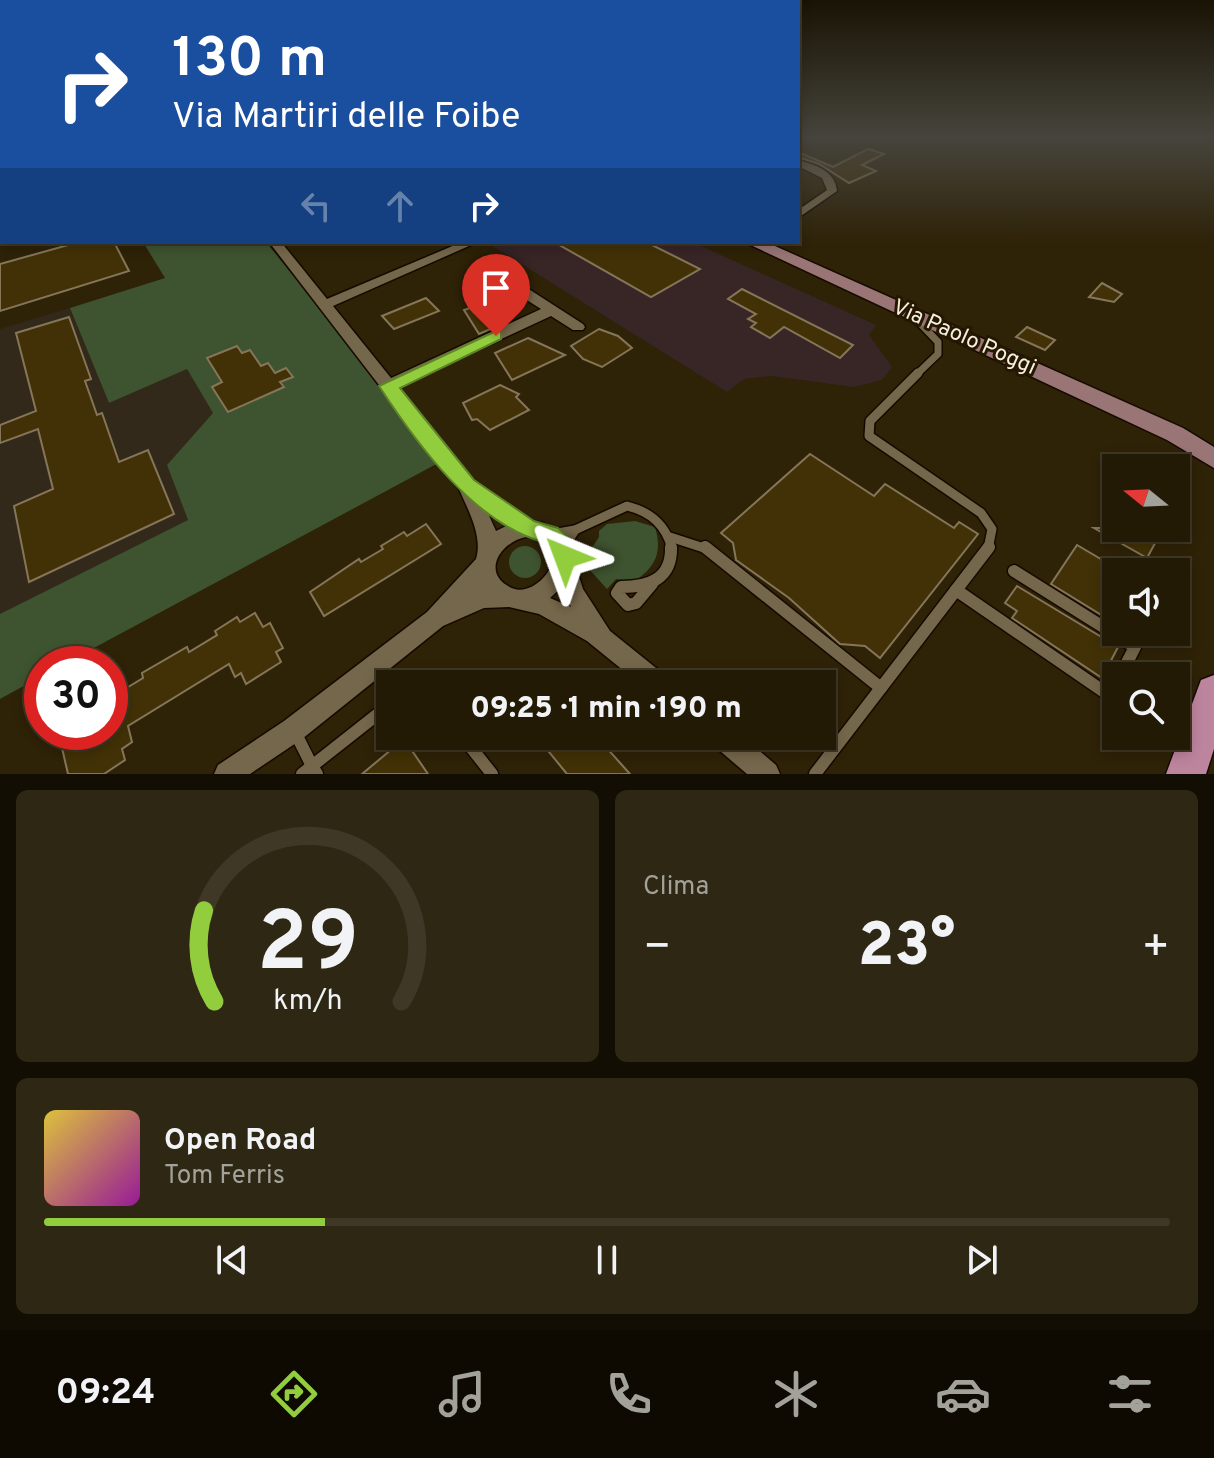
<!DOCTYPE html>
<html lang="it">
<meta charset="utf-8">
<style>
body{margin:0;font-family:Overpass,sans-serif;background:#2e2713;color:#f1f3f6;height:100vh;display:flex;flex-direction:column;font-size:30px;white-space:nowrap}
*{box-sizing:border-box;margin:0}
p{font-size:26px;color:#a2a19a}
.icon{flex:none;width:44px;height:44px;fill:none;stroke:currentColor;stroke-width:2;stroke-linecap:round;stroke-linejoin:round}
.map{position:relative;height:774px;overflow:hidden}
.panel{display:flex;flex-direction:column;gap:16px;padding:16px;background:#130e03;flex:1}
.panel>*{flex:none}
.hud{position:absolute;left:0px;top:0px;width:800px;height:244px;box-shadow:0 4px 12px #0003,0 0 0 2px #3f3827;background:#1a4fa0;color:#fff;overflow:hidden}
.needle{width:52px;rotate:288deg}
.buttons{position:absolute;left:1102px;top:454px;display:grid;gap:16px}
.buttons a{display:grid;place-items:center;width:88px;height:88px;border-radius:0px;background:#221a05;box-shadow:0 4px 12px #0003,0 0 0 2px #3f3827;font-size:40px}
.speed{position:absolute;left:24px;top:646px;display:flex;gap:16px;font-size:40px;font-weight:700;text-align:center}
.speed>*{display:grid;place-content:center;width:104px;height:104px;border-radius:50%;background:#221a05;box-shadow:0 4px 12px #0003,0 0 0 2px #3f3827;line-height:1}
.speed .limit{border:12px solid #d22;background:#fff;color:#111}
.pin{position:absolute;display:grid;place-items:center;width:68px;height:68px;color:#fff;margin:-82px -34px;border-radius:50% 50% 50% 0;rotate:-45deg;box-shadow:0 0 8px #0007}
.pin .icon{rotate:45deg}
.me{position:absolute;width:88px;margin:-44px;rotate:316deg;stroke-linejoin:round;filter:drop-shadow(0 0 6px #0008)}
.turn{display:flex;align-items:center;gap:28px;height:168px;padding:0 40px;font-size:36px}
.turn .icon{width:104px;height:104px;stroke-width:2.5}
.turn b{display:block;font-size:56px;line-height:68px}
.lanes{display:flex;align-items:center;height:76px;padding:0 40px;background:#0003;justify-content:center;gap:40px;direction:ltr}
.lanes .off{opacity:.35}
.big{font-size:60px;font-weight:800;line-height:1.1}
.panel .card{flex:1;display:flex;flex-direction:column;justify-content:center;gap:12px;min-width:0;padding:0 28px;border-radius:12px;background:#2e2713}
.panel .dial{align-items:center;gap:0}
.dial svg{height:208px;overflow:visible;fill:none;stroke:#3f3827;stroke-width:7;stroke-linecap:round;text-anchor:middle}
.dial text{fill:#f1f3f6;stroke:none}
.song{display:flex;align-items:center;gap:24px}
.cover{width:96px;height:96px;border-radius:12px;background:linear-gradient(135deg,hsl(50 70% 55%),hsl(300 70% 35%))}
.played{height:8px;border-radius:4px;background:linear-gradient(90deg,#92cd3e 25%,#3f3827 25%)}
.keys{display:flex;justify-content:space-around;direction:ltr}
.heat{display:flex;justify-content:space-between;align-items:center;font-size:44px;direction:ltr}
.panel .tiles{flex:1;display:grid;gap:16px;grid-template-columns:1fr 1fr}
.card:last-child{grid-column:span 2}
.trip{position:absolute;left:376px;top:670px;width:460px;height:80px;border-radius:0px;background:#221a05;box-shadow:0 4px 12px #0003,0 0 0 2px #3f3827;font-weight:800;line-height:80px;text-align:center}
.tabs{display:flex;height:128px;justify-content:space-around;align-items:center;background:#0e0a02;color:#a2a19a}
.tabs .icon{width:56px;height:56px}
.tabs .active{color:#92cd3e}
.tabs b{font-size:36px;color:#f1f3f6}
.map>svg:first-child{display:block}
.industrial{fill:#382526}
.education{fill:#33291a}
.green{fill:#3e5330}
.building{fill:#423106;stroke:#85765a;stroke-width:2}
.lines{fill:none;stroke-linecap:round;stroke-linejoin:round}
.lane-far2-casing{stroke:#160a00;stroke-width:10}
.lane-far1-casing{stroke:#160a00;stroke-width:12}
.lane-casing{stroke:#160a00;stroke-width:15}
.street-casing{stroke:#160a00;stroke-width:3}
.secondary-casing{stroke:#160a00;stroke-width:3}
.primary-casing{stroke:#160a00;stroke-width:3}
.lane-far2{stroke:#75674b;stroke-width:7}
.lane-far1{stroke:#75674b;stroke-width:9}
.lane{stroke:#75674b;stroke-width:12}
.street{fill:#75674b;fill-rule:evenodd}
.secondary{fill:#997575;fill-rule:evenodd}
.primary{fill:#bd849e;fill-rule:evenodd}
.route{fill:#92cd3e;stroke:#5f8528;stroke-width:2}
.labels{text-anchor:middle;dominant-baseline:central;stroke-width:6;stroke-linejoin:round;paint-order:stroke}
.street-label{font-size:22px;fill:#f7f0e0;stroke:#241800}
</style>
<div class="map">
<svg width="1214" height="774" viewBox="0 0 1214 774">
<rect width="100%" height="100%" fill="#2e2207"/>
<path class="industrial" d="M493,242H692L876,325L869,335L892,367L882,380L854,387L772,376L744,379L727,392L489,244Z"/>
<path class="education" d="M70,308L109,403L187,369L213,413L167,465L188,520L0,614V329Z"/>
<g class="green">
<path d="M143,242H266L442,461L64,664H42V676L0,699V614L188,520L167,465L213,413L187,369L109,403L70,308L165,278Z"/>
<path d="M635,521L655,527C663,553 655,568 633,582L616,579L607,589L589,569L587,555L599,537V531L607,524Z"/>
<circle cx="525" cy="562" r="16"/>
</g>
<g class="building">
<path d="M868,149L884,154L862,165L876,171L849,183L819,164L798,157V152L833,167Z"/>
<path d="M79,242H114L129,271L0,311V264Z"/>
<path d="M554,242H646L700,269L651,297Z"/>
<path d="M501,267L520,277L518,279L522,282L512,284L508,289L475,287L472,278Z"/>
<path d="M1102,283L1122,294L1114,302L1089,297Z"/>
<path d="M742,289L853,345L840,358L784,327L770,338L751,327L756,323L748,319L756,314L728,299Z"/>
<path d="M426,298L439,311L394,329L382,316Z"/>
<path d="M488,302L501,308L509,321L479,334L464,310Z"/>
<path d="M69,317L91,379L85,381L97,415L102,413L119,462L148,450L174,514L29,582L14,506L53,489L38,429L0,443V425L36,411L16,333Z"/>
<path d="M1027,327L1055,340L1045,350L1016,337Z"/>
<path d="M599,329L618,336L632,348L602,367L583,359L571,346Z"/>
<path d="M528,338L565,355L512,380L495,353Z"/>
<path d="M237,346L242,353L250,350L261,366L268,363L275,373L286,368L293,377L280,382L284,387L228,412L212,387L222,382L207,358Z"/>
<path d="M500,385L519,394L516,397L529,410L490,430L477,419L472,420L463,403Z"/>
<path d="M810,454L874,496L885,484L954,528L959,522L978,534L880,658L865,646L840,644L789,598L736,560L733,543L721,533Z"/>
<path d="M426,524L441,544L324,616L310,592L359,559L361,562L383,549L381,546L404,532L407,536Z"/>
<path d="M1094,528H1144L1159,536L1147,558Z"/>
<path d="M1077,545L1116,568V624L1051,584Z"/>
<path d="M1017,586L1118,647L1102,678L1012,618L1017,611L1005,603Z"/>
<path d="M255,613L263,627L270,623L283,648L276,652L281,662L246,684L241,673L235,677L229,664L128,726L132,742L122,749L125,760L104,774H68L62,748L70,743L68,732H110V698L143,678L142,673L187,647L189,652L217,635L215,631L237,617L240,622Z"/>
<path d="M536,736H596L630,774H567Z"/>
<path d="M404,739L428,774H362Z"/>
</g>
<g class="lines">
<defs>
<path id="lane-far2" d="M916,375L938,354V342L918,321"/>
<g id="lane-far1">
<path d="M918,373L870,421L869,436L981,513L992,529L988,549"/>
<path d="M575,530L627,506C651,512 666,525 672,549"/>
<path d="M552,534L575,530L563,549"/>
<path d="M670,537L707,549"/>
</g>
<g id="lane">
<path d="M705,547L881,688"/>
<path d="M1014,571L1135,647L1120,676"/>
<path d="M652,584L636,603L628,605L617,593L621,587C649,587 672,579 671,547"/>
<path d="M956,590L1116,700"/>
<path d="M1111,696L1116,685"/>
<path d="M296,734L312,766L383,710L390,709"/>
<path d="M462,736L492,774"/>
<path d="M1170,736L1186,747"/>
<path d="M302,774L312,766L317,774"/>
<path d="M815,774L989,547"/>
</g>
<g id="street">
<path d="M798,160C815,165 835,170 837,191L798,218V210L827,190L822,178L798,166Z"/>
<rect x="0" y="233" width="2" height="8"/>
<path d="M269,242H281L327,299L462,242H478L333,306L391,378L541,309L514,292V286H524L583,324L585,327L583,330H573L551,316L398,387L474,482L532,521L543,523L565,534L575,555L574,561L583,589L610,631L666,676L670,684H640L587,641L539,614L509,607L484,608L443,626L302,739L250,774H214L218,765L284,721L427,612L476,559C483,536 468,510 459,489ZM487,511L508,525L496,531ZM526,537C583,537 538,606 508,586C481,570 503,541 526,537ZM562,587L571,607L550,598Z"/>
<path d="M709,736H742L776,765L780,774H747L713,745Z"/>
</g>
<path id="secondary" d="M744,242H766L1183,428L1214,447V468L1167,440Z"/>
<path id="primary" d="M1214,675V749L1206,774H1166L1201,680Z"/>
</defs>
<use href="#lane-far2" class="lane-far2-casing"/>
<use href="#lane-far1" class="lane-far1-casing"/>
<use href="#lane" class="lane-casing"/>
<use href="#street" class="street-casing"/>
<use href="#secondary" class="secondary-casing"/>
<use href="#primary" class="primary-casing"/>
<use href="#lane-far2" class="lane-far2"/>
<use href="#lane-far1" class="lane-far1"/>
<use href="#lane" class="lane"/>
<use href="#street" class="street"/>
<use href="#secondary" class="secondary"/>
<use href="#primary" class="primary"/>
</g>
<linearGradient id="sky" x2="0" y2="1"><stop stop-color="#191304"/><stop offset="0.56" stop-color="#46443c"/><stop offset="1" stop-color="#46443c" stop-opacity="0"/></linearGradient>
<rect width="1214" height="245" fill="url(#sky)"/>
<path class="route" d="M496,331L501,332V339L400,388L474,480L534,521L558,528L569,538L576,557L573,564C554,571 554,553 543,542C474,523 417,444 379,386Z"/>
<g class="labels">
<g class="street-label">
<text transform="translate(964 338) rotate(24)">Via Paolo Poggi</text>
</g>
</g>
</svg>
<div class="buttons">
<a><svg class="needle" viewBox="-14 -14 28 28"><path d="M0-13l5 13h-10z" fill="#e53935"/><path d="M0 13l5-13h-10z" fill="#a2a19a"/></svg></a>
<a><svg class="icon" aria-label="sound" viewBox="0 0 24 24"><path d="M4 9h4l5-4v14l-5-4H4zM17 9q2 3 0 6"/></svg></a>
<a><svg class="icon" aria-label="search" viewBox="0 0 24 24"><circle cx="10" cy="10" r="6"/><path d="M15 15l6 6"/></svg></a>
</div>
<div class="speed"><div class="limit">30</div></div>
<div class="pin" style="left:496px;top:336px;background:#d93025"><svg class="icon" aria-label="arrive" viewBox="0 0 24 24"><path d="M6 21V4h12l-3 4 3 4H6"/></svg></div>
<svg class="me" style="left:565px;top:557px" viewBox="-20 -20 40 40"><path d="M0-17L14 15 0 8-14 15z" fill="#92cd3e" stroke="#fff" stroke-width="4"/></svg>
<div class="trip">09:25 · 1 min · 190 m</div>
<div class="hud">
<div class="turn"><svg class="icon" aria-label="right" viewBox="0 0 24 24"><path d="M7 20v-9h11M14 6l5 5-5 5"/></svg><div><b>130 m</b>Via Martiri delle Foibe</div></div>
<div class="lanes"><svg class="icon off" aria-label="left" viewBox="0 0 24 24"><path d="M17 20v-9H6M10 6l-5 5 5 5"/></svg><svg class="icon off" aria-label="ahead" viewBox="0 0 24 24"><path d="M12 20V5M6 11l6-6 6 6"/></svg><svg class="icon" aria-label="right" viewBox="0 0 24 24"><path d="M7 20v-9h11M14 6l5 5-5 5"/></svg></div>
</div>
</div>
<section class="panel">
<div class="tiles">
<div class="card dial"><svg viewBox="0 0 100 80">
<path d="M14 69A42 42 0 1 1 86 69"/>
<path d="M14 69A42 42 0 0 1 10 34" stroke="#92cd3e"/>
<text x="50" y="56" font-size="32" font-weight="700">29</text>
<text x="50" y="72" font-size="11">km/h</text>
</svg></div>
<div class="card"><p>Clima</p>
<div class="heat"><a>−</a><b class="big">23°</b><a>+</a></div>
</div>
<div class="card">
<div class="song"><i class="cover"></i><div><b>Open Road</b><p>Tom Ferris</p></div></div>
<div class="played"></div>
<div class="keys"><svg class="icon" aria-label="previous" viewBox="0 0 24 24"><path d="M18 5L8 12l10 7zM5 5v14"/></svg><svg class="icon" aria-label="pause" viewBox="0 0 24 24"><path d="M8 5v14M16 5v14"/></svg><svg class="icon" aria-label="next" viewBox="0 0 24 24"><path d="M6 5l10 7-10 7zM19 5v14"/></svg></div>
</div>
</div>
</section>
<nav class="tabs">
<b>09:24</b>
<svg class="icon active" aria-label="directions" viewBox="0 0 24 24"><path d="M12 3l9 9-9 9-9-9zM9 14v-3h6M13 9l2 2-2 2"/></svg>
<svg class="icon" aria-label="music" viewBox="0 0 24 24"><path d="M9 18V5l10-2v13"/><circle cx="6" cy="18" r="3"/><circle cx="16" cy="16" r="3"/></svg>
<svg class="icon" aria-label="phone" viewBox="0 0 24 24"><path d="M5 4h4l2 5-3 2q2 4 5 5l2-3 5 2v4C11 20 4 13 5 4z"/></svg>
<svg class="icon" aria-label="climate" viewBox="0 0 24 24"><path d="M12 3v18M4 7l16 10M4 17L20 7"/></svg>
<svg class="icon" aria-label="car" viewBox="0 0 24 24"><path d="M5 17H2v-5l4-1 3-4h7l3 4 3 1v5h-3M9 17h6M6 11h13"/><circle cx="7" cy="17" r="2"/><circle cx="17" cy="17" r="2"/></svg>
<svg class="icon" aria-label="filters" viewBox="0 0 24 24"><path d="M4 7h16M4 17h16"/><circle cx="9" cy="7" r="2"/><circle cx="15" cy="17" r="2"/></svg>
</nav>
